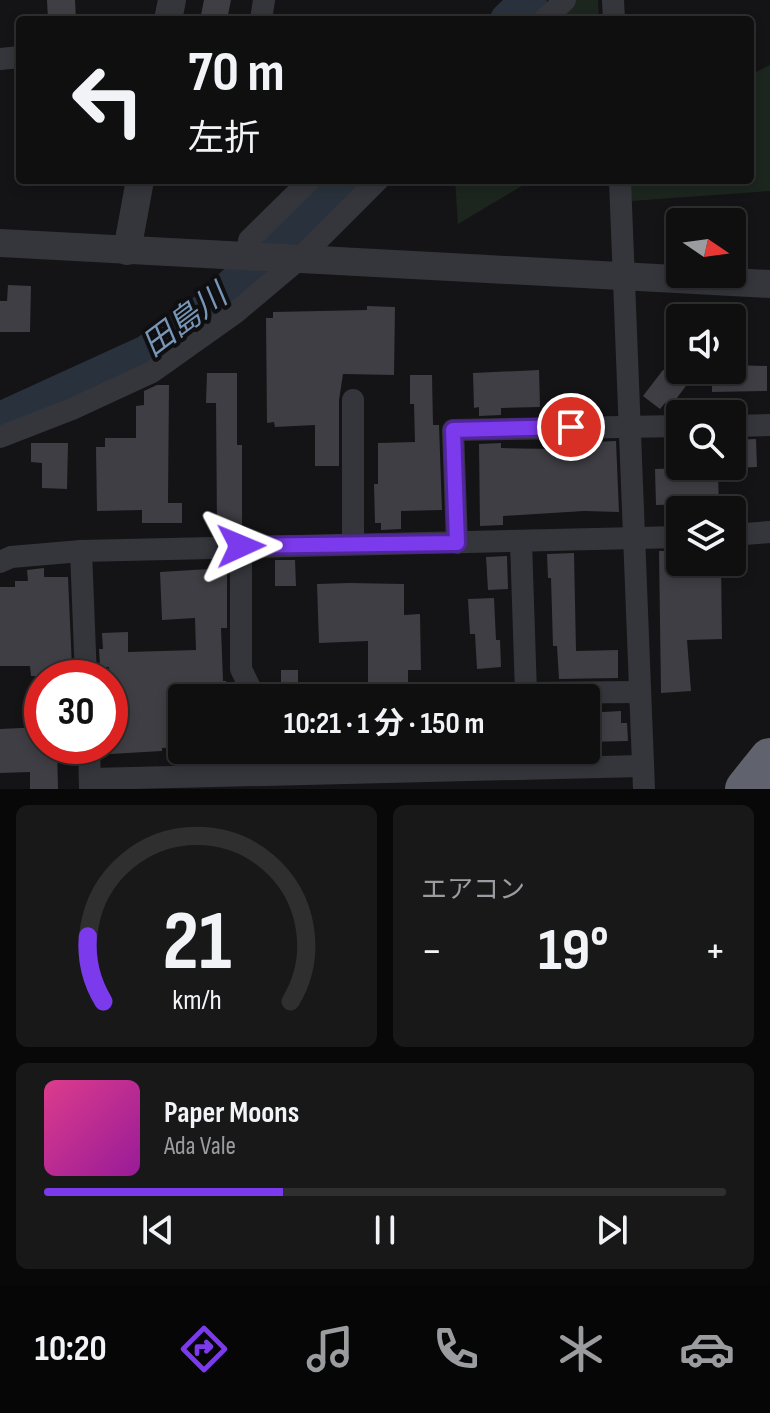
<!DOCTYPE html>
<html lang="ja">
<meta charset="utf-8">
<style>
body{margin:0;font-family:"Sofia Sans Condensed","Noto Sans JP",sans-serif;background:#181819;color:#f1f3f6;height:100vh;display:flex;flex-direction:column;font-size:30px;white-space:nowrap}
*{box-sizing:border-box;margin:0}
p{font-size:26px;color:#9b9c9f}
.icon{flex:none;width:44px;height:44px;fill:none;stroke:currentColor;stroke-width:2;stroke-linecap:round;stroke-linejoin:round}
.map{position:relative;height:789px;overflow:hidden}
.side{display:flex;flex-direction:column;gap:16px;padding:16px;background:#080809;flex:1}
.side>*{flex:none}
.top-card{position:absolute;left:16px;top:16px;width:738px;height:168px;border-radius:8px;box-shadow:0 4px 12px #0003,0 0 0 2px #2f2f30;background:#0f0f10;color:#f1f3f6;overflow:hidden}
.needle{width:52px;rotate:103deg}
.tools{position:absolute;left:666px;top:208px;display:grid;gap:16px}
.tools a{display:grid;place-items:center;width:80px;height:80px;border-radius:8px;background:#0f0f10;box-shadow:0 4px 12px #0003,0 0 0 2px #2f2f30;font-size:40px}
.speed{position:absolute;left:24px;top:660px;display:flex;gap:16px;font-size:40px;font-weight:700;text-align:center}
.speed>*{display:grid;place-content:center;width:104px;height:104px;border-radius:50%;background:#0f0f10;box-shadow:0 4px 12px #0003,0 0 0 2px #2f2f30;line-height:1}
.speed .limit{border:12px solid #d22;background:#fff;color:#111}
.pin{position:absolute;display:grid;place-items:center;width:68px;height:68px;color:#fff;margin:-34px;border:4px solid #fff;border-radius:50%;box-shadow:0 2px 8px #0007}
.me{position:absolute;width:88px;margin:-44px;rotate:89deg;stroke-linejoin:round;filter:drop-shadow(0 0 6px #0008)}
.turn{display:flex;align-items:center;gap:28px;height:168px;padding:0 40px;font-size:36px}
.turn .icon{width:104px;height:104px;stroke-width:2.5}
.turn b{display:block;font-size:56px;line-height:68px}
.big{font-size:60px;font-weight:700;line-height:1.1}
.side .tile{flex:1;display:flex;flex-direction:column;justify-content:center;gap:12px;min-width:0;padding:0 28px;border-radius:12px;background:#181819}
.side .dial{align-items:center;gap:0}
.dial svg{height:208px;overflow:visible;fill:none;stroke:#2f2f30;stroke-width:7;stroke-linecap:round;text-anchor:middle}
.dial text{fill:#f1f3f6;stroke:none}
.song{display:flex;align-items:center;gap:24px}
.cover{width:96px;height:96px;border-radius:12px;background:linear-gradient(135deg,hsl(330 70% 55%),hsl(300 70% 35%))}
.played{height:8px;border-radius:4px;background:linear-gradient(90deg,#7c3aed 35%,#2f2f30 35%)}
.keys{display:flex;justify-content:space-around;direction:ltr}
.heat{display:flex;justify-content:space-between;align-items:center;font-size:44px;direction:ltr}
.side .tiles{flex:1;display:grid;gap:16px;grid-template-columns:1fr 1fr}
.tile:last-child{grid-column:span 2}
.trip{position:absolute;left:168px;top:684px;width:432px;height:80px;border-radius:8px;background:#0f0f10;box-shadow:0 4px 12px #0003,0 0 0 2px #2f2f30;font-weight:700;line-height:80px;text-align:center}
.menu{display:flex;height:128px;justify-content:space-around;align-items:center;background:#060606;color:#9b9c9f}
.menu .icon{width:56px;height:56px}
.menu .active{color:#7c3aed}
.menu b{font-size:36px;color:#f1f3f6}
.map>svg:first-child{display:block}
.green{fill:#1c251e}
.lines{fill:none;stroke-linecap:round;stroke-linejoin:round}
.river{stroke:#29323c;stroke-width:36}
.building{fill:#3e3e44}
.minor{stroke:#35363c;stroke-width:22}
.tertiary{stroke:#35363c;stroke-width:28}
.motorway{stroke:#60636d;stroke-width:42}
.route-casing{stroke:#51269a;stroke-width:20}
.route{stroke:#7c3aed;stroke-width:14}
.labels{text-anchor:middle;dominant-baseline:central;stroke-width:8;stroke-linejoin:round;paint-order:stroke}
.water-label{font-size:32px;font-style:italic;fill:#7896b7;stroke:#0f0f11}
</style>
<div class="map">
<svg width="770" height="789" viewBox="0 0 770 789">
<rect width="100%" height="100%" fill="#141416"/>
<g class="green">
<path d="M569,0H598L599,20H548Z"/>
<path d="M770,65V191L631,201L630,180H750V75Z"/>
<path d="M455,180H532L458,224Z"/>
</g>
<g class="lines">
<g class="river">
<path d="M508,20L529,0"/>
<path d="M0,420L147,353L210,308L341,180"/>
</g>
</g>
<g class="building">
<path d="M47,0H75L76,20H48Z"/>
<path d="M204,0H231L227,20H200Z"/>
<path d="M8,285L31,286L30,332H0V301H7Z"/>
<path d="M367,306L395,307L394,375L343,374L339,400V466H315V425L275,427L274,422L267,423L266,318H273V312L367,310Z"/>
<path d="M732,365L767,366V391L712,392V370H732Z"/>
<path d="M539,370L540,407L501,408V415L479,416V407L474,408L473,373Z"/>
<path d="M663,370H698L670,407L665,403L660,409L643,396Z"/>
<path d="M207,373H237V445H242V525L217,526L216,403H206Z"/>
<path d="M410,375H432L433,425H439L442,510L401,511V529L381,530V523H375L374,484H378V443L415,442L414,404H410Z"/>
<path d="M157,385H169L168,503H182V523H142V510L97,511L96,447H105V438H136V406L144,405V391Z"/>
<path d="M756,439L757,467L732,468V440Z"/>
<path d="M616,441L619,512L584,511L503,516V525L480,526L479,444L501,443V448L553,449L591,447L590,442Z"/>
<path d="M31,443H68L67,489L42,488V463L31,462Z"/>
<path d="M682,468V473L718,472L719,507L689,508V504L656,505L655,469Z"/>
<path d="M659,551H680V562H721L722,639L687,640L691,691L661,693Z"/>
<path d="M574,553L576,651L618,650V678L559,679L557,646H553L551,578H548L547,554Z"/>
<path d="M507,556L508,589L488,590L486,557Z"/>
<path d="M275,560H295L296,586H275Z"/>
<path d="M227,564V628H221L223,681H226L227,698H182V747L162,748V751L110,754L109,667H100L99,649H103L102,633L128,632V652L196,650L195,618L162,620L160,572L209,569V565Z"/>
<path d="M44,568V577H68L72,668H63V676H31L30,666H0V587H15V581H28L27,570Z"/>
<path d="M349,583L404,584V615L420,614L421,670H408V691L368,692V641L319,643L317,584Z"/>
<path d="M494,598L496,640H500L501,667L477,669L475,634H470L468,599Z"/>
<rect x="281" y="670" width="17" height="26"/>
<path d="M621,711V723H627L628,741L586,742V713Z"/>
<path d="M42,727V746H57L58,789H30V772L0,773V729Z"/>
</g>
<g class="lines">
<g class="minor">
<path d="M613,0L614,20"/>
<path d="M261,20L264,0"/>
<path d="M544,20L565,0"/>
<path d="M0,59L20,57"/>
<path d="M620,180L644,789"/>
<path d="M247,257L249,240L310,180"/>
<path d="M732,426L770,425"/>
<path d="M0,437L72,409L152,372L235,313L298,260L378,180"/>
<path d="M732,535L770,532"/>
<path d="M521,542L526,693L639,692"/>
<path d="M457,543L453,430L680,426"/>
<path d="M353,544V400"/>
<path d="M241,546V669L255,698"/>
<path d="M81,551L86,678"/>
<path d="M0,562L11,557L81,551L680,537"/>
<path d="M89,746L90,789"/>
<path d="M90,779L642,766"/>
</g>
<g class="tertiary">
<path d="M168,20L172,0"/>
<path d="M0,243L770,284"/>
<path d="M127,251L140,180"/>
</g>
<path class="motorway" d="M746,789L770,759"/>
</g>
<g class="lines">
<defs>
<path id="route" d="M241,546L457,543L453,430L571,427"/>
</defs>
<use href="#route" class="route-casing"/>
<use href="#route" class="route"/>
</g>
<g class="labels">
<g class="water-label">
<text transform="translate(185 321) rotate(-37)">田島川</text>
</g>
</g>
</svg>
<div class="tools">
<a><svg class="needle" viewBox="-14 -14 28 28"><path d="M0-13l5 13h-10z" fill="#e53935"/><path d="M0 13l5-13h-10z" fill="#9b9c9f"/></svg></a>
<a><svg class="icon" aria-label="sound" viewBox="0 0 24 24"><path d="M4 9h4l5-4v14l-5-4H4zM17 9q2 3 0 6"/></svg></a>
<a><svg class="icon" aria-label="search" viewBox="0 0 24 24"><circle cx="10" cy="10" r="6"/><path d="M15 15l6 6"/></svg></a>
<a><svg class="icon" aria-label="layers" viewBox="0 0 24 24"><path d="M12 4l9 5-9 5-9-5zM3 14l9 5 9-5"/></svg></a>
</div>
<div class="speed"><div class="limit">30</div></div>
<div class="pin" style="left:571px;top:427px;background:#d93025"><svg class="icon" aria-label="arrive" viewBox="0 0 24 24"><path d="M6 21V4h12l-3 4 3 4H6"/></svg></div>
<svg class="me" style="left:241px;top:546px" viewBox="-20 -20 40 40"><path d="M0-17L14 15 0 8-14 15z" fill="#7c3aed" stroke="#fff" stroke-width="4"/></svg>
<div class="trip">10:21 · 1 分 · 150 m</div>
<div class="top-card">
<div class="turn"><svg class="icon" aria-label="left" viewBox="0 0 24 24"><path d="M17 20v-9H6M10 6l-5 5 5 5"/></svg><div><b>70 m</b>左折</div></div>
</div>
</div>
<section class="side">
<div class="tiles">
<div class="tile dial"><svg viewBox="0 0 100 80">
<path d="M14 69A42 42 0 1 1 86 69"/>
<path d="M14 69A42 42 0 0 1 8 44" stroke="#7c3aed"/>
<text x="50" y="56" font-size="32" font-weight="700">21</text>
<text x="50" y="72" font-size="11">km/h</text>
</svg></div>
<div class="tile"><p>エアコン</p>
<div class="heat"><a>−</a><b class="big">19°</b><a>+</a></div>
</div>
<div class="tile">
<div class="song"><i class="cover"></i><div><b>Paper Moons</b><p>Ada Vale</p></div></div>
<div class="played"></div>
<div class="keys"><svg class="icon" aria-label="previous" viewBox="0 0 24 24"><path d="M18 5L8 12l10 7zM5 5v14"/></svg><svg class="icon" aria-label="pause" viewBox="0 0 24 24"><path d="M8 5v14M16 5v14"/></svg><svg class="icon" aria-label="next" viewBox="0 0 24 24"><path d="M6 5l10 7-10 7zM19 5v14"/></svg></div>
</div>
</div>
</section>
<nav class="menu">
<b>10:20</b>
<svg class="icon active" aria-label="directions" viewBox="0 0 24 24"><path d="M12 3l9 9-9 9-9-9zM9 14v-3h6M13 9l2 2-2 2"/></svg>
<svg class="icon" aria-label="music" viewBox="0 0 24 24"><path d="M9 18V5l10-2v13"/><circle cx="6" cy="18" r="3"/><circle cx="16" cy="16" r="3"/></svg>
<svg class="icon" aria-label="phone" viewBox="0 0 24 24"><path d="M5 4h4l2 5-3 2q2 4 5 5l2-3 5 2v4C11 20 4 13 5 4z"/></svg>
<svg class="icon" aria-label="climate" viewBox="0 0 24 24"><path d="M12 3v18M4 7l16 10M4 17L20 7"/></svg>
<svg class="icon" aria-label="car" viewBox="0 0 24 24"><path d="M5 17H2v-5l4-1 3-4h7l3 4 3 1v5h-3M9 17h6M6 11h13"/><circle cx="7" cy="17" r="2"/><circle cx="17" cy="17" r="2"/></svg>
</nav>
